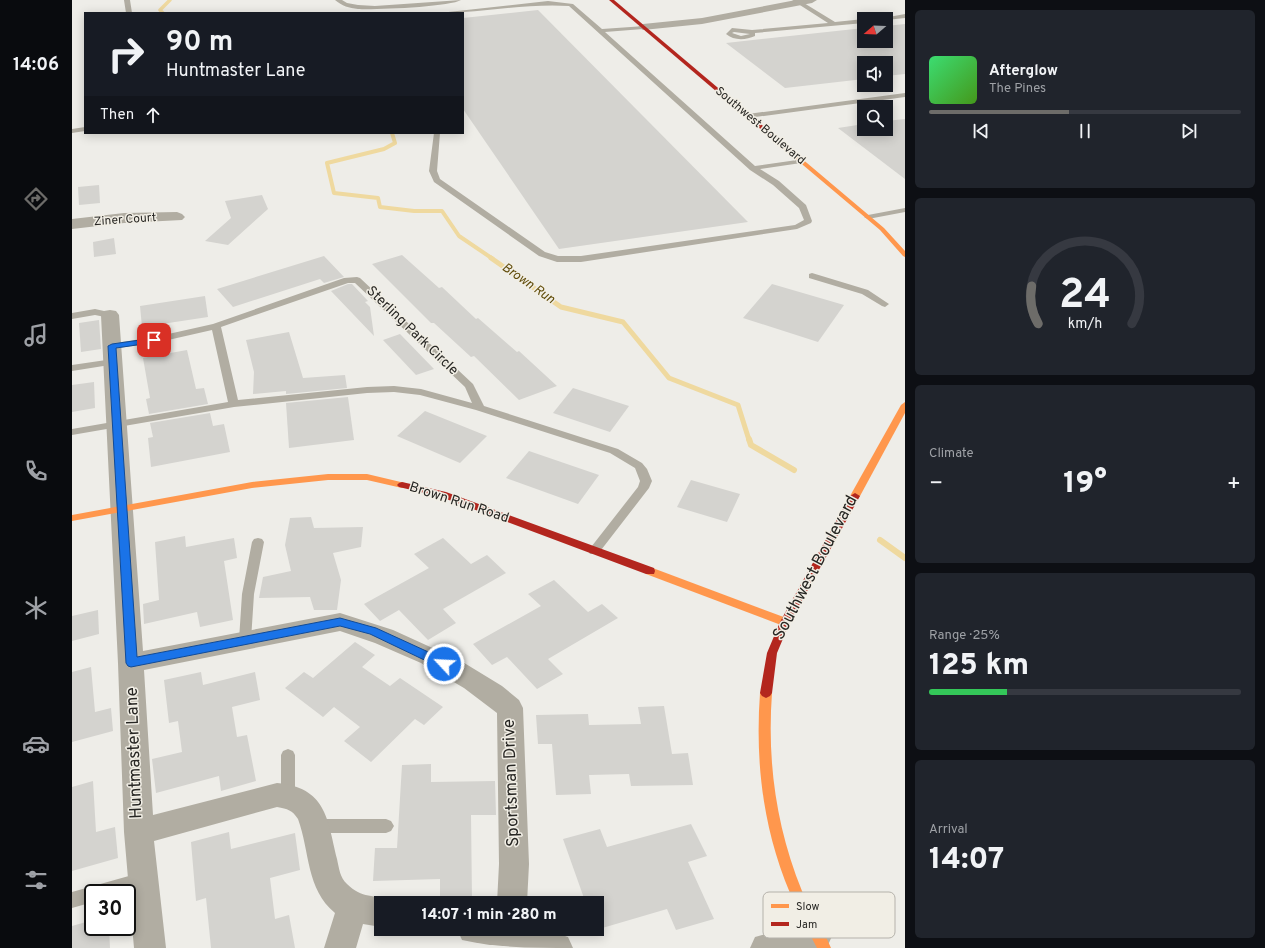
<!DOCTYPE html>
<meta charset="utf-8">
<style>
body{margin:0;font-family:Overpass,sans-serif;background:#20242c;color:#f1f3f6;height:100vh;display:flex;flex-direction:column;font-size:15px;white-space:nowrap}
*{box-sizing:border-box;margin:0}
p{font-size:13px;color:#9ea1a6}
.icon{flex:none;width:22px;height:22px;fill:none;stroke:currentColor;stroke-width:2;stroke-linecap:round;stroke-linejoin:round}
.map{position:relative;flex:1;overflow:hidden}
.sheet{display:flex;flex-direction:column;gap:10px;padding:10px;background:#0d0f14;width:360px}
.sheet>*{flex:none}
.banner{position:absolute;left:12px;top:12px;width:380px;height:122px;border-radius:0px;box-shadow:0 2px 10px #0003;background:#171b24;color:#f1f3f6;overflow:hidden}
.needle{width:26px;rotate:251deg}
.controls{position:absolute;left:785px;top:12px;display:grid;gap:8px}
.controls a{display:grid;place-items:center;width:36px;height:36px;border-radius:0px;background:#171b24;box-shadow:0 2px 10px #0003;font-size:20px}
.speed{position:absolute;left:12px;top:884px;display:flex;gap:8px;font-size:20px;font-weight:700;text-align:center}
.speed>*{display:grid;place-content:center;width:52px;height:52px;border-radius:50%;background:#171b24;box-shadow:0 2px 10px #0003;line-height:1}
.speed .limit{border:2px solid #111;border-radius:6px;background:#fff;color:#111}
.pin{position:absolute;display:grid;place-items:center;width:34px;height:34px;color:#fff;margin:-17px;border-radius:8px;box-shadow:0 2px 6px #0006}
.me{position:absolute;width:44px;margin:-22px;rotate:295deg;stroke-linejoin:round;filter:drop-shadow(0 0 3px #0008)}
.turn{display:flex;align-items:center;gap:14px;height:84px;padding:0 16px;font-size:18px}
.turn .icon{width:52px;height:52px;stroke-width:2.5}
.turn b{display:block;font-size:28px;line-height:34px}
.then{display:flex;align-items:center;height:38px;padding:0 16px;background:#0003;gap:8px;font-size:15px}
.big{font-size:30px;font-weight:800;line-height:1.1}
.sheet .card{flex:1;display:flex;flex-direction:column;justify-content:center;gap:6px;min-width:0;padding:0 14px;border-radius:6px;background:#20242c}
.sheet .dial{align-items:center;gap:0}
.dial svg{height:104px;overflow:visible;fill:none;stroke:#363941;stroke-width:7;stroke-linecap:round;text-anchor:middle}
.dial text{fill:#f1f3f6;stroke:none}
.song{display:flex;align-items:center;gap:12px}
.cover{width:48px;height:48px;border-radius:6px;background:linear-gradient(135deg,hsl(140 70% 55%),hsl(100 70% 35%))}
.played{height:4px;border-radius:2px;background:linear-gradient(90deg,#6d6c69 45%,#363941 45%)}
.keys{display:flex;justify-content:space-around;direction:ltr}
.heat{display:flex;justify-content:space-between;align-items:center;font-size:22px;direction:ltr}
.charge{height:6px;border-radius:3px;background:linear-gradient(90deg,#34c759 25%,#363941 0)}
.trip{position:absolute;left:302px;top:896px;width:230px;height:40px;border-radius:0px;background:#171b24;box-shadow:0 2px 10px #0003;font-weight:800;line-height:40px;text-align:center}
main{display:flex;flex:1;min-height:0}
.tabs{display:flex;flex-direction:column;width:72px;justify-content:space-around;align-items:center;background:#090b0e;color:#9ea1a6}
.tabs .icon{width:28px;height:28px}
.tabs .active{color:#6d6c69}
.tabs b{font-size:18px;color:#f1f3f6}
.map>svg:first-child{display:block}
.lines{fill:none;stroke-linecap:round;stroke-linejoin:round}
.stream-far3{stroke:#efd99f;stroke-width:3.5}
.stream-far2{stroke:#efd99f;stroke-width:4}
.stream-far1{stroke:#efd99f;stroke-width:5}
.stream{stroke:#efd99f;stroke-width:6}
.building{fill:#d4d3cf}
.lane{fill:#b1ada2;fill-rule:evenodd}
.street{fill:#b1ada2;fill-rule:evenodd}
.slow{fill:#ff974d;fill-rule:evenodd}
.jam{fill:#b3261e;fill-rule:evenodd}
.route{fill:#1a73e8;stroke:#114b97}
.labels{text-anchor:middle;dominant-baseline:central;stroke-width:3;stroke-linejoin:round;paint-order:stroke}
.far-street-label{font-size:12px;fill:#282724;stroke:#f1eee5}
.far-water-label{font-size:13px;font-style:italic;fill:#604c0a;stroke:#f1eee5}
.street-label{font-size:14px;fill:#282724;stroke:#f1eee5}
.near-street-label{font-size:17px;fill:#282724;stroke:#f1eee5}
.key{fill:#f1eee5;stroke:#b5b2ab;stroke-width:1}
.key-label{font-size:11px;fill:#282724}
</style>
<main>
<nav class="tabs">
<b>14:06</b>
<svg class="icon active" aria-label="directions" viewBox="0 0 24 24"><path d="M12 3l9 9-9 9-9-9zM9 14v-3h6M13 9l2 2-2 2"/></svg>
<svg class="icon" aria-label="music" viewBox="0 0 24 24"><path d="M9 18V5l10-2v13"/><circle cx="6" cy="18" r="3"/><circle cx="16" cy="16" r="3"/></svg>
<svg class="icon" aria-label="phone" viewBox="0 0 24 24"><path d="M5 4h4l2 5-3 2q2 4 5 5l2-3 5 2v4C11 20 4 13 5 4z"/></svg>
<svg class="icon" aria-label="climate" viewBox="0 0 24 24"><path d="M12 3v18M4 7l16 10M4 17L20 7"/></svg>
<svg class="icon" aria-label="car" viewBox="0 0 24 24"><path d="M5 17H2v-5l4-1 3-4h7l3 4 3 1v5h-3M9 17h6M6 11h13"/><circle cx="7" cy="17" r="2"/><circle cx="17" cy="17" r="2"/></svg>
<svg class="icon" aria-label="filters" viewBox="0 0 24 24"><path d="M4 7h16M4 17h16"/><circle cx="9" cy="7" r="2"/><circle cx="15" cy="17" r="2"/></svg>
</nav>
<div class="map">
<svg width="833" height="948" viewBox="0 0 833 948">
<rect width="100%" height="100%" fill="#eeede8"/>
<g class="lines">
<path class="stream-far3" d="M91,13L88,10L98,0"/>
<path class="stream-far2" d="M320,133L323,143L312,149L255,163L262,193L306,198L308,207L342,211H370L387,236L421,259"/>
<path class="stream-far1" d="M419,258L489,307L551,322L597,378L666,405L677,440"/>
<g class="stream">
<path d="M677,439L679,445L722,470"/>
<path d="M808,540L833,558"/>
</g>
</g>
<g class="building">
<path d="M466,10L676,222L487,249L391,109V18Z"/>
<path d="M833,24V74L814,76V63H792V79L713,88L654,43L792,28V41H814V26Z"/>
<path d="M833,119V179L766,128L792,124V129H814V121Z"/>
<path d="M27,185L28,203L7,205L6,187Z"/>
<path d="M190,195L196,209L156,245L133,241L159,218L153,201Z"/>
<path d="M42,238L44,254L22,257L21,242Z"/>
<path d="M330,255L367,288L370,287L404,319L406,318L445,352L447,351L485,386L447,400L402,356L399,357L362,323H359L300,264Z"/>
<path d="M252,256L272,277L252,283L248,279L161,307L145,289Z"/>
<path d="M276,284H280L296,301L293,302L298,307L302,336L259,291Z"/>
<path d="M700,284L772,305L746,342L671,318Z"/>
<path d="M133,296L136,317L70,327L68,306Z"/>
<path d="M27,320L29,349L9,352L7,323Z"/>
<path d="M217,332L231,378L273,375L275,388L214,394V391L181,394L182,372L174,340Z"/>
<path d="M328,334L362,369L344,375L311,340Z"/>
<path d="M115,350L124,389L132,388L136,404L77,414L74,399L78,398L71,358Z"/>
<path d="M22,382L23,408L0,412V385Z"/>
<path d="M501,388L557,406L538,432L481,413Z"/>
<path d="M276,397L282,440L217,448L214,403Z"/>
<path d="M353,411L415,436L388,463L325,436Z"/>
<path d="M138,413L141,426L152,424L158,452L79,467L76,438L81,437L78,423Z"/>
<path d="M457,451L527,475L506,504L434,478Z"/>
<path d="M619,480L668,494L655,522L605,507Z"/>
<path d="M239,517L242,528L291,527L289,547L261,553L269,580L265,610H242L238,597L187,598L191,577L219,571L213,545L218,518Z"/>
<path d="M113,536L114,547L162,538L165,558L152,561L161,620L128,627L125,612L72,624L71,604L87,600L83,542Z"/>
<path d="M371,538L399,564L415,555L434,573L371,609L384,623L356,640L327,610L308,621L292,604L357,568L342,554Z"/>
<path d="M482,580L516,612L530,604L546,618L476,659L491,674L465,689L435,657L420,665L401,644L469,606L456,594Z"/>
<path d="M26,610L27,634L0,641V616Z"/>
<path d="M283,642L303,655L290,667L318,686L328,678L371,707L352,725L343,719L299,762L272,741L288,727L262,707L251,717L213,688L232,672L241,678Z"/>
<path d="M19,667L23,712L39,708L41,731L0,742V672Z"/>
<path d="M129,672L131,685L183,672L188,700L160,707L165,737L175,735L184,781L149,791L147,776L84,793L80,759L110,752L106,721L97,723L92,680Z"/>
<path d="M592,706L600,754L616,753L621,785L559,786L557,774L517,775L519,794L484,795L480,744H466L464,715L516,714L517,725L569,724L566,707Z"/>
<path d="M359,764V782L423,781L424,815H399L400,900L368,901V879L301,881L303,848H325L330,765Z"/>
<path d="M21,781L24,832L43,827L46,858L0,871V787Z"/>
<path d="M619,824L635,856L616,862L642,919L604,930L595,909L503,936L501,929H525V903H507L513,901L491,839L528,829L535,847Z"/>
<path d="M157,832L159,849L223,833L228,870L198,878L203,919L217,915L223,948H139L134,898L124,901L119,842Z"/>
<path d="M21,920V927H37L38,948H0V926Z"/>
</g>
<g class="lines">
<g class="lane">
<path d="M52,0H58L60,13H54Z"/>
<path d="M263,0H270L275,3L286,5L303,6L389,0C378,7 301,10 286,9C277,8 270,6 263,0Z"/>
<path d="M720,0H727L763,22L792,19V23L683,33V36C674,40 662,41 654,34L660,28L680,30L756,23ZM662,32L678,34L669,36L660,33Z"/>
<path d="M476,1L501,4L530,29L573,26V28L571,29L533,32L683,166L732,159L733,161L729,163L688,169L707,181L734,205L740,221L739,223L725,229L509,262H485L467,256L362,182L357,171L362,133H368L365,171L368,179L473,252L486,256H509L723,225L732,220L727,208L701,185L678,170L497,6C454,3 411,13 367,13Z"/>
<path d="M833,14V18L814,20L806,19Z"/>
<path d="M833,93V97L676,118L673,116L676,114Z"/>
<path d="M13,127V131L0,133V129Z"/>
<path d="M833,208V212L796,219L792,217L796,215Z"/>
<path d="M740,273L796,290L817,304L813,307L810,306L790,294L737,278V274Z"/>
<path d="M285,277L288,278L401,384L412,406L546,449L570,463L575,469L580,481L577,488L526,554H518L516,551L566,487L568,481L563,468L538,453L404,410L348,395L322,392L295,393L162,407L0,435V429L156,402L140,330L83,343L39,349L34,346L36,344L83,337L141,324L272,278ZM276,283H283L393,387L400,403L349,389L322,386L295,387L166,400L149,327Z"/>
<path d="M23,309L41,313L43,315L38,318L23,315L0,319V313Z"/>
<path d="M41,359L44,360L46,362L44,364L0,371V365Z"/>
<path d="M186,538L190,539L192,542L182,594L179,640L178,644L173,645L168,644L167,640L170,594L180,542L182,539Z"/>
<path d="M216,749L221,751L223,755V796L221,801L216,803L211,801L209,796V755L211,751Z"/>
<path d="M242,819H314L319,821L322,826L319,831L314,833H242L237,831L234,826L237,821Z"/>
<path d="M71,872L77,874L79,879L77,884L49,893H21V902L0,908V892Z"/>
</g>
<g class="street">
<path d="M724,0H745L740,3L630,24L571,30L566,27L571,24L630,18Z"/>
<path d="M105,212L110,214L113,217L110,220L52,223L0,229V219L52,213Z"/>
<path d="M38,310L44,311L47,315L71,651L268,613L321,630L389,661L430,686L447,700L451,708L457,864L455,903H425L427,864L425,713L392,688L349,663L303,643L268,631L72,670L81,815L205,783C254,788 255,817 265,859C267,868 268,878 275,884C290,899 302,894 320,901L321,903H309V927L291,924L284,948H252L263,913C234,889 238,852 226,819C220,810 216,809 205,807L82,841L94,948H62L52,832L46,663L29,315L32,311Z"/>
<path d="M745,919L756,923L761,934L756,945L748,948H678L683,937Z"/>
<path d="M385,929H472L496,937L501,948C465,948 424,948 390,940Z"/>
</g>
<g class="slow">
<path d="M699,136H703L812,228L833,251V257L831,256L808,230L699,138Z"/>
<path d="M833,402V413L788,496L786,498H780L778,496L829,405Z"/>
<path d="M256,474H295L333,483L335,485L330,488L295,480H256L180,488L0,521V515L180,482Z"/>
<path d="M578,567L717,619L718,622L717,625L713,626L709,625L574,574L573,571L574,568Z"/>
<path d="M694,688L698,690L700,693C695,761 704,827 730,891C738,911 751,928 759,948H745C736,930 725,912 718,893C691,829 683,762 688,693L690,690Z"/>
</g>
<g class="jam">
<path d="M537,0H542L703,136V138H699Z"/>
<path d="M330,482L374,492L582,568L583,571L582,574H574L369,497L327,487L325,485L327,483Z"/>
<path d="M783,493L788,496L718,622L705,653L700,693L698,696L694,698L690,696L688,693L695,653L708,622L778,496Z"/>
</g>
</g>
<path class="route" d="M82,338L85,339V342L44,348L65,657L268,618L304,628L376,661L378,664L376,668H369L298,634L268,626L59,667L56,666L54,663L36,346L40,344Z"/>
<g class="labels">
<g class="far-street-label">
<text transform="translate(688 126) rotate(40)">Southwest Boulevard</text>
<text transform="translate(53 220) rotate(-4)">Ziner Court</text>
</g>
<g class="far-water-label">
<text transform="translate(456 284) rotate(35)">Brown Run</text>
</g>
<g class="street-label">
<text transform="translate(340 331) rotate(44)">Sterling Park Circle</text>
<text transform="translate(387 503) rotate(18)">Brown Run Road</text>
</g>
<g class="near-street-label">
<text transform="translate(744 568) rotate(-62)">Southwest Boulevard</text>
<text transform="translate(63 753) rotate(-92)">Huntmaster Lane</text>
<text transform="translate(440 783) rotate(-92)">Sportsman Drive</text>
</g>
</g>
<rect x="691" y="892" width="132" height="46" rx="6" class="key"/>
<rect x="699" y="904" width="18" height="4" fill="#ff974d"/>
<rect x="699" y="922" width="18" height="4" fill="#b3261e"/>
<g class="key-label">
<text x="724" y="910">Slow</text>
<text x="724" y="928">Jam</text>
</g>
</svg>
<div class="controls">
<a><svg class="needle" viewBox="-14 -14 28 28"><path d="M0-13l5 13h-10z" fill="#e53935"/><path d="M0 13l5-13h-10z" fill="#9ea1a6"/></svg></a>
<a><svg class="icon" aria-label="sound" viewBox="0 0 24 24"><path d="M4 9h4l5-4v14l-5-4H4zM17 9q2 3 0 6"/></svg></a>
<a><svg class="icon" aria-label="search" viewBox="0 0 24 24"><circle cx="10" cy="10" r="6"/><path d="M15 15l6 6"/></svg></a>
</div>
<div class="speed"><div class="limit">30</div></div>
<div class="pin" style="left:82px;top:340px;background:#d93025"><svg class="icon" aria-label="arrive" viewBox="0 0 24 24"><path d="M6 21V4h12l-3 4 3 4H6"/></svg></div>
<svg class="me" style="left:372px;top:664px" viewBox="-20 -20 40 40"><circle r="17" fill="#1a73e8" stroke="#fff" stroke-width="3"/><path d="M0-11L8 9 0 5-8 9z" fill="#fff"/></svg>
<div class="trip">14:07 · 1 min · 280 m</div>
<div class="banner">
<div class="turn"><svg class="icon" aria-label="right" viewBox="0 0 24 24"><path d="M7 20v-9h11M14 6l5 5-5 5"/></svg><div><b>90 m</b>Huntmaster Lane</div></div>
<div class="then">Then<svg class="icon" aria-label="ahead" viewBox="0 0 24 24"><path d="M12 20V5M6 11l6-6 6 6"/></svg></div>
</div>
</div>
<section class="sheet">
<div class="card">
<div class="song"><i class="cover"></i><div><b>Afterglow</b><p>The Pines</p></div></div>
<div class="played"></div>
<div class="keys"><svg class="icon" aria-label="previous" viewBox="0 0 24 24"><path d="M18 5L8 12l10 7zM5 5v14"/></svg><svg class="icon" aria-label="pause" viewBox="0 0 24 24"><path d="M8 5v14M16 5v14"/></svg><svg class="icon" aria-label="next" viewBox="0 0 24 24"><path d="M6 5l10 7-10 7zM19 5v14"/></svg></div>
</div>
<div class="card dial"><svg viewBox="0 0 100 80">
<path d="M14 69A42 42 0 1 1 86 69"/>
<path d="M14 69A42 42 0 0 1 9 40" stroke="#6d6c69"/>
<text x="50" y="56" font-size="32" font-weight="700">24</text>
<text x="50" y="72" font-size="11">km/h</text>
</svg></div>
<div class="card"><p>Climate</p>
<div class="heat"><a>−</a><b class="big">19°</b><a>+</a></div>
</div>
<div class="card"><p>Range · 25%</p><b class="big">125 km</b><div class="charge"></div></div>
<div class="card"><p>Arrival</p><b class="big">14:07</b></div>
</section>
</main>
